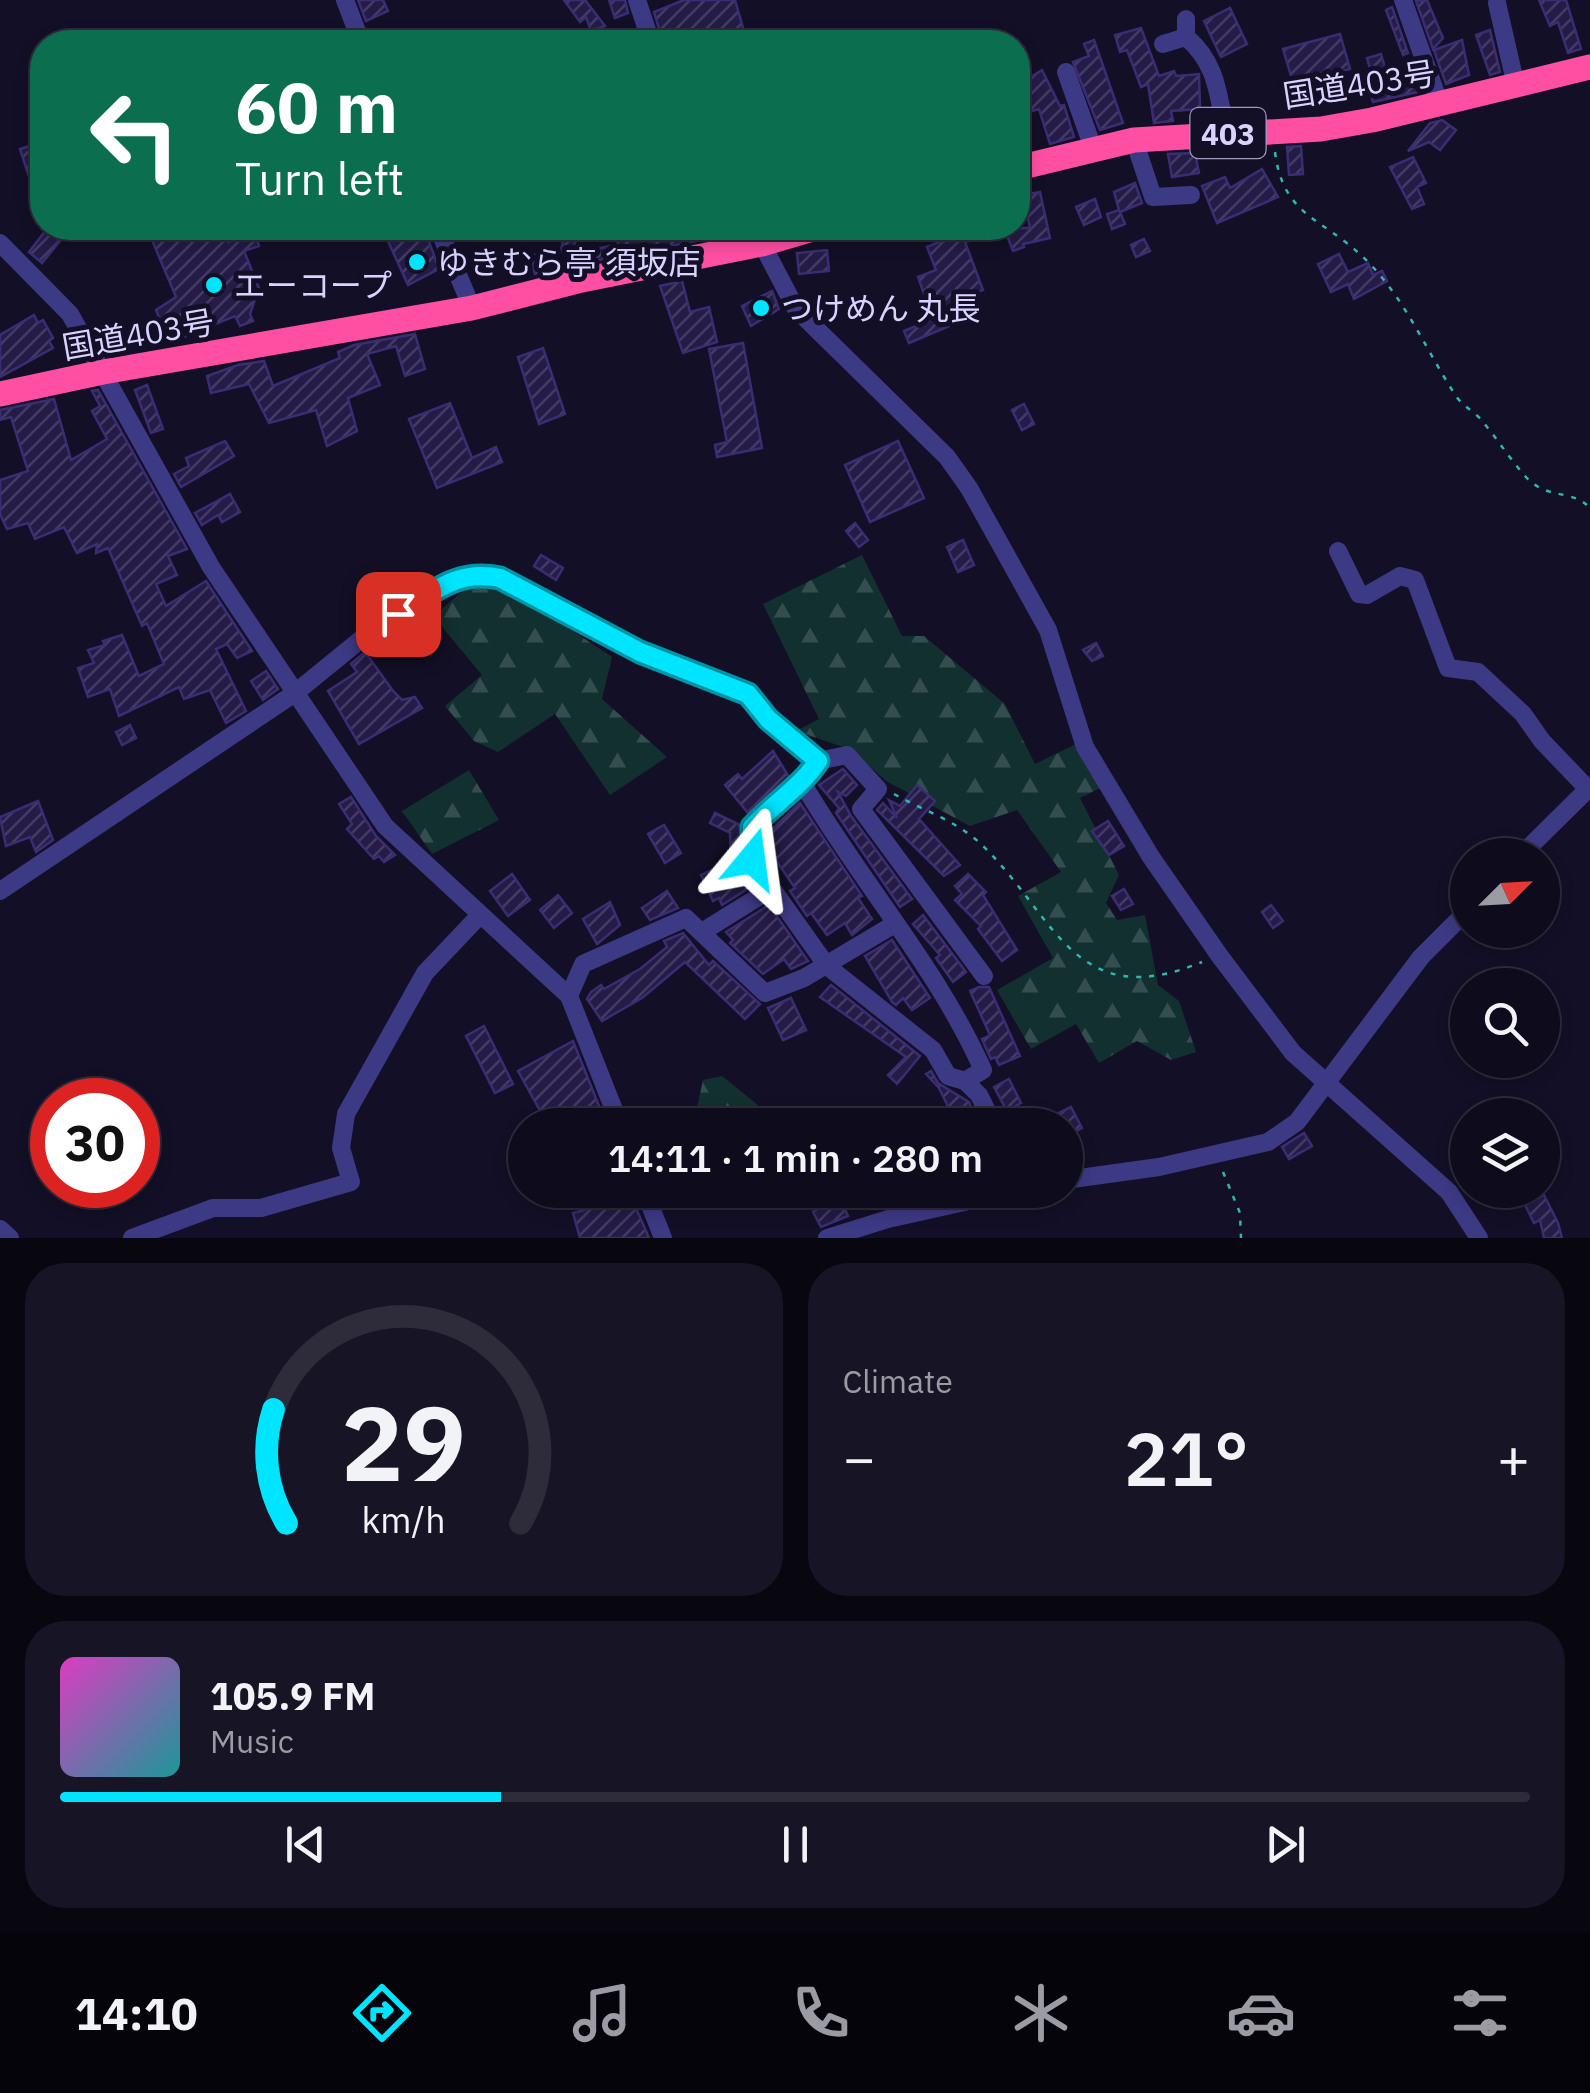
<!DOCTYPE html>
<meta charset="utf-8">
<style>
body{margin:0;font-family:"IBM Plex Sans","Noto Sans JP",sans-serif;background:#171425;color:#f1f3f6;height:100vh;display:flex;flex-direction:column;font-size:38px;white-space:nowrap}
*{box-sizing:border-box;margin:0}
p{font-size:32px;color:#9b9ba3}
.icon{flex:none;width:55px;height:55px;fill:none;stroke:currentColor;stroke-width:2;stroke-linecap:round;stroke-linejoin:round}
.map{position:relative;height:1238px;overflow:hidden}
.panel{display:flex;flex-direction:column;gap:25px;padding:25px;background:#08060f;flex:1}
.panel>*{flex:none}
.banner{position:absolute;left:30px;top:30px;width:1000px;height:210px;border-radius:40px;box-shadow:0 5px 15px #0003,0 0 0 2px #2e2b3b;background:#0b6e4f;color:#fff;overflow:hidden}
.needle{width:65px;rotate:66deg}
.controls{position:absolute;left:1450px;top:838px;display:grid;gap:20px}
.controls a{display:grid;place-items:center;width:110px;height:110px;border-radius:50%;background:#0e0b1c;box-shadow:0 5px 15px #0003,0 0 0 2px #2e2b3b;font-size:50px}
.speed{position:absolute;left:30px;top:1078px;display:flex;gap:20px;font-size:50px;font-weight:700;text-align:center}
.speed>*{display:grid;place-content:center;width:130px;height:130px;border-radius:50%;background:#0e0b1c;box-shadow:0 5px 15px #0003,0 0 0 2px #2e2b3b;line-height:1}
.speed .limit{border:15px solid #d22;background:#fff;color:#111}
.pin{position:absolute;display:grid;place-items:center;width:85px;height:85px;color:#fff;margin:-42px;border-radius:20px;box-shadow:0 5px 15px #0006}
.me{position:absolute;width:110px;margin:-55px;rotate:16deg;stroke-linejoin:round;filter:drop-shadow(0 0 8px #0008)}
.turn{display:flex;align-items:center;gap:35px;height:210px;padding:0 40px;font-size:45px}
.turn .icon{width:130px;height:130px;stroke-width:2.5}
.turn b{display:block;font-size:70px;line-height:85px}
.big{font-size:75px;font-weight:600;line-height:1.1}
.panel .card{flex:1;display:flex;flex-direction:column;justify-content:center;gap:15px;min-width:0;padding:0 35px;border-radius:40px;background:#171425}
.panel .dial{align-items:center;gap:0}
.dial svg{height:260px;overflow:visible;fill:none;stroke:#2e2b3b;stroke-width:7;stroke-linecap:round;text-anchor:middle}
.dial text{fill:#f1f3f6;stroke:none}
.song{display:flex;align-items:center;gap:30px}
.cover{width:120px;height:120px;border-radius:15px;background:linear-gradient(135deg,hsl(310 70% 55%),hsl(180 70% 35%))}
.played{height:10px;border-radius:5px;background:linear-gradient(90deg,#00e5ff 30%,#2e2b3b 30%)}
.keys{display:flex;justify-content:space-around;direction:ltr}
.heat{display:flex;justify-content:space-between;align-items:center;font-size:55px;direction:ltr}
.panel .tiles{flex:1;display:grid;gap:25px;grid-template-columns:1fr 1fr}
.card:last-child{grid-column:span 2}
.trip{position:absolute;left:508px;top:1108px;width:575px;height:100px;border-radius:50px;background:#0e0b1c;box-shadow:0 5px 15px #0003,0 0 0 2px #2e2b3b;font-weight:600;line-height:100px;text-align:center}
.tab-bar{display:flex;height:160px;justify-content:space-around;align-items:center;background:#06040b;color:#9b9ba3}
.tab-bar .icon{width:70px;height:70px}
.tab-bar .active{color:#00e5ff}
.tab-bar b{font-size:45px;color:#f1f3f6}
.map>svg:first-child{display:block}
.forest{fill:url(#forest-firs)}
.building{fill:url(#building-hatch);stroke:#3b2d73;stroke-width:2.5}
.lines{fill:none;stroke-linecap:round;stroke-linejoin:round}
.path{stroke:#2fb8b0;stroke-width:2.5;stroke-dasharray:5 8;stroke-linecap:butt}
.minor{stroke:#3d3a85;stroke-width:18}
.highway{stroke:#ff4fa3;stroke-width:25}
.route-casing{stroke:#0095a6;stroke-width:25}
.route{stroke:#00e5ff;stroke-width:18}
.poi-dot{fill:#00e5ff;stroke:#130f26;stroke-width:4}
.labels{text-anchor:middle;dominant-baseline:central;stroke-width:10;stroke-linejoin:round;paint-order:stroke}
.shield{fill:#130f26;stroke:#9e99be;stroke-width:2.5}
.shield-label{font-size:30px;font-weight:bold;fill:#d9d4ff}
.street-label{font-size:32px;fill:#d9d4ff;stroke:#130f26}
.poi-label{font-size:32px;fill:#d9d4ff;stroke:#130f26;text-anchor:start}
</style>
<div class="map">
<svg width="1590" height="1238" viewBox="0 0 1590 1238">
<defs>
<pattern id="forest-firs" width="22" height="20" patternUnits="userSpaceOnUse" patternTransform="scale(2.5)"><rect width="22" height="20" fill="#12302f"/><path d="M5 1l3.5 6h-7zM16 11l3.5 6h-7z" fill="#344d4e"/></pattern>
<pattern id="building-hatch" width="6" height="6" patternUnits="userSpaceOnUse" patternTransform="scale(2.5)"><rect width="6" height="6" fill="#241b47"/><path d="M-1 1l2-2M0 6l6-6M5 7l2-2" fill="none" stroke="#433b63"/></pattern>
</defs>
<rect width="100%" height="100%" fill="#130f26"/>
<g class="forest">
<path d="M862,555L902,636H924L1005,704L1035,764L1082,741L1104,786L1080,798L1119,875L1106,903L1117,920L1145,915L1158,985L1179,1001L1196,1052L1171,1060L1137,1041L1099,1063L1076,1024L1031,1049L997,990L1053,958L1018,896L1061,872L1017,810L970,826L886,781L852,750L796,731L819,719L763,604Z"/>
<path d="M488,570L578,624L576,633L612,657L602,699L667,757L610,795L555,714L498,752L474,741L445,706L482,675L433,616Z"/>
<path d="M469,770L499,820L432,854L402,811Z"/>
<path d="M722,1076L758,1105L752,1110L740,1109L735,1118H719L726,1125H693L703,1080Z"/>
</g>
<g class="building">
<path d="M358,0H383L388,11L366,21Z"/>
<path d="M564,0H585L605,26L591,31L586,17L580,22Z"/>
<path d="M609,0H625L628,13L615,18Z"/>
<path d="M684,0H735L747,42H722L718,31L694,39L696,42H663L654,12Z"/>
<path d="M1427,0L1443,38L1433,49L1416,1Z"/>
<path d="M1539,0H1566L1581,49L1568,53L1558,22L1550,26Z"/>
<path d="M1392,7L1408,53L1403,55L1386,10Z"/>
<path d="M1230,8L1247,44L1221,57L1204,21Z"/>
<path d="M1141,28L1159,76L1174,71L1176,76L1199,74L1200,109L1171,111L1173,121L1154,123L1148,84L1141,87L1127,50L1120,52L1115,35Z"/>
<path d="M1490,30L1500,72L1490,75L1476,35Z"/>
<path d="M1340,34L1350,69L1294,86L1283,49Z"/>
<path d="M1094,40L1123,123L1100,130L1073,62L1089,56L1084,44Z"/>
<path d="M1462,40L1469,75L1446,84L1434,50Z"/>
<path d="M1381,54L1389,82L1416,73L1422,91L1373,102L1369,88L1375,86L1367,58Z"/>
<path d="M1042,70L1060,106L1064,105L1074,137L1050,144L1039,109L1018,115V85Z"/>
<path d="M1442,120L1456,130L1440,150L1429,142L1408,151L1430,123Z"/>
<path d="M42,142V210H40L20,149Z"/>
<path d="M1301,146L1303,174L1289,175L1287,147Z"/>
<path d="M1195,153L1199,173L1172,177L1168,154Z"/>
<path d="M1413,157L1426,183L1417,187L1424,204L1412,209L1390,167Z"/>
<path d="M1262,169L1278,197L1217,223L1202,186L1225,177L1230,188Z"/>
<path d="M1135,183L1142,203L1120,212L1125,224L1112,229L1107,214L1119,210L1114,192Z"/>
<path d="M1040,192L1050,238L1023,244L1024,247L1013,251L1004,228H1030L1023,195Z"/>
<path d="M1095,199L1101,217L1084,225L1076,207Z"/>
<path d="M164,228H223L228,242L255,233L259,246L244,251L259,288L250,314L253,321L240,326L235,316L174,341L167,338L156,310L176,297L149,233Z"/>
<path d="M382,228H424L439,269L408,285Z"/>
<path d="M615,228H640L642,236L703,228L706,239L589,262L588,251L618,244Z"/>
<path d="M952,228H976L978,238L965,242L983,290L953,301L961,321L909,343L904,331L933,319L918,277L936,270L927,247L954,236Z"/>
<path d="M46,230L60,241L42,263L29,252Z"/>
<path d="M565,231L577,233L573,253L561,251Z"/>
<path d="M1144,239L1150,251L1136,257L1131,245Z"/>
<path d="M827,250L829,271L799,274L797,253Z"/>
<path d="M543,253L548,270L535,274L530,256Z"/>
<path d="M1339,254L1348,272L1368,263L1373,275L1382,271L1387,281L1354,299L1348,284L1331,292L1318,264Z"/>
<path d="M682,281L690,312L709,307L717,342L683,353L660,286Z"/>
<path d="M772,291L779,309L751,326L742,306Z"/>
<path d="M34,315L38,323L43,320L53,338L49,341L53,348L0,377V335Z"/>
<path d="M415,334L425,369L405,376L396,346L367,354L380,385L348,398L357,431L327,446L316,410L269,423L249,384L211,393L207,376L238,365L264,361L273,386L340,358L338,352L354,345Z"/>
<path d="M743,343L762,448L717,457L715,445L727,442L709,349Z"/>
<path d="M543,348L565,414L539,424L518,357Z"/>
<path d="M147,385L163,429L151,433L135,390Z"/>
<path d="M98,390L187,549L168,556L177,575L156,584L166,606L206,581L252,651L237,658L227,644L216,649L246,711L226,723L210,690L184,699L179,687L119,716L110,689L88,697L78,668L94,663L88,650L105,645L103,641L122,635L139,676L164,664L147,623L142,626L108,548L96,553L97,544L77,553L64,527L35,539L28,523L7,529L0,514V480L28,471L11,417L0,420V410L54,399L71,460L107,439L92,411L100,406L92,391Z"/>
<path d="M450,403L472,458L496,447L502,462L437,488L409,419Z"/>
<path d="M1024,404L1034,424L1022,430L1012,410Z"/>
<path d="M225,441L234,456L181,487L174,474L189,466L186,458Z"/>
<path d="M898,441L924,498L870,522L845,465Z"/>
<path d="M230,494L240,512L222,522L218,515L202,525L195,513Z"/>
<path d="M855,523L868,540L859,547L846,531Z"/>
<path d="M963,540L974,565L958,572L947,547Z"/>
<path d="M541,555L563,568L556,580L534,566Z"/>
<path d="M1096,643L1103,656L1092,661L1083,650Z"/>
<path d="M365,652L393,691L402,700L415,697L422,708L359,744L328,691L357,672L351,664Z"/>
<path d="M266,671L278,689L263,700L251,681Z"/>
<path d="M130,725L136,738L122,745L116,732Z"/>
<path d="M773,751L789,777L748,813L725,785L738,774L742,779Z"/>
<path d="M843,769L857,785L846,796L838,792L851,816L912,899L900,907L836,813L839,808L819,785Z"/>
<path d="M917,785L935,801L919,819L960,865L944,876L877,810L883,803L897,818L889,800L900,806Z"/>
<path d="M351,797L376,836L395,855L384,862L379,856L374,859L347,829L352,824L339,804Z"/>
<path d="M38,801L53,840L36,852L30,837L6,846L0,817Z"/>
<path d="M800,803L862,896L858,898L872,919L852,935L845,923L827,935L811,913L807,916L790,891L795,888L764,843V837L771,840L766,835Z"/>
<path d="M715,813L740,825L739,860L746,884L751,881L754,885L722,905L719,898L713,901L701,875L731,861L730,833L710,823Z"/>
<path d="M1108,821L1124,846L1109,855L1092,831Z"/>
<path d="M664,825L681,853L665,863L648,834Z"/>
<path d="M512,874L530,900L508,916L490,891Z"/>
<path d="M968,874L986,892L983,895L1017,950L1002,961L978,929L981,926L955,900L962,894L955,886Z"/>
<path d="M1124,889L1133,904L1121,910L1112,896Z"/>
<path d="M667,891L678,908L650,920L642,908Z"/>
<path d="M558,895L572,913L554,928L540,910Z"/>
<path d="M610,902L620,925L597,944L583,919Z"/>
<path d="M769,905L808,961L791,969L784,959L763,974L730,943L733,940L726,932Z"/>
<path d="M1271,905L1283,921L1273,928L1262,912Z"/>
<path d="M923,915L966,972L953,982L936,958L940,955L913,924Z"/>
<path d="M683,933L709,965L713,961L760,1004L745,1019L685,962L642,998L602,1021L587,999L591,992L601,985L604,989L640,969L667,947L664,941Z"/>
<path d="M892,940L930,998L912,1010L903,998L896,1005L892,1002L865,956Z"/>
<path d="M831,985L920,1056L897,1084L888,1075L906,1057L820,997Z"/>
<path d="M979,987H989L1020,1056L999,1065L995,1057L991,1059L982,1039L990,1035L970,991Z"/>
<path d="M791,998L806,1030L783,1040L768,1008Z"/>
<path d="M484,1026L513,1084L495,1093L466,1036Z"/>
<path d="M573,1041L603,1116L588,1125H548L518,1071Z"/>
<path d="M931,1071L938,1083L969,1102L977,1125H957L939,1088L926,1074Z"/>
<path d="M1009,1079L1021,1103L1007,1111L994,1087Z"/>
<path d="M1071,1107L1082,1128L1065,1137L1059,1113Z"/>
<path d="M1304,1133L1312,1146L1289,1159L1282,1147Z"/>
<path d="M622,1190H628L649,1238H580L573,1213L608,1203L606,1197Z"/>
<path d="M813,1190H837L848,1216L821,1227L813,1212L822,1206Z"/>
<path d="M1544,1195L1558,1223L1562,1238H1544L1540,1220L1534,1223L1525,1205Z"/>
</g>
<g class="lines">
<g class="path">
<path d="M1275,152C1283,216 1321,217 1363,257C1405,297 1425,349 1456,396C1463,407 1476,412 1483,422C1498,440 1510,459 1525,476C1547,501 1571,488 1590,508"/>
<path d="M894,794C924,811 955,820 981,844C1056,916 1074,1015 1202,962"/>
<path d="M1223,1172L1240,1213L1241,1238"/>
</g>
<g class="minor">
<path d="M345,0L361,42"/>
<path d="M637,0L651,42"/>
<path d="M1403,0L1440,105"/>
<path d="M1497,3L1516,86"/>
<path d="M1186,19V37C1217,63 1218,94 1226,133"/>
<path d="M1163,44L1186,37"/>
<path d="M1066,72L1093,148"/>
<path d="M1134,140L1153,197L1191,195"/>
<path d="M438,228L472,308"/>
<path d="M715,228L724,251"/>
<path d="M0,243L70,314L211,567L385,826L569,996L620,1125"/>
<path d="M762,244L796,309L947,457L969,488L1048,630L1085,747L1151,857L1219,955L1293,1053L1449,1192L1479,1238"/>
<path d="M1338,551L1359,594L1367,595L1400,576L1415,580L1448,668L1478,672L1523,714L1542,741L1588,789"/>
<path d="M803,784L772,805L752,827L751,859L827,966L933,1050L948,1076L965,1081"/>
<path d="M1521,855L1590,787"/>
<path d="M0,891L295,693L365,636L446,583L467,574L499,578L640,651L747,694L768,719L818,761"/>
<path d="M702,932L771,889"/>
<path d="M984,976L861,809L878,789L847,755L818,761L803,784C860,881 937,967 983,1070L965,1081L979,1095L994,1125"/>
<path d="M569,996L583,964L686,918L765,993L804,978L893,925"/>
<path d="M1065,1180L1159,1167L1268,1142L1297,1122L1421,957L1468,910"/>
<path d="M644,1190L663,1238"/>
<path d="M0,1229L10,1238"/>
<path d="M132,1238L213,1208H261L351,1182L341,1148L346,1114L425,973L480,915"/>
<path d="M827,1238L888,1219L1018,1190"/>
</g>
<g class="highway">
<path d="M1018,168L1134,140L1321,129L1372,120L1590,67"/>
<path d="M0,394L103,372L472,308L582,280L762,244L816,228"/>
</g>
</g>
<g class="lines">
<defs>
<path id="route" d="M398,614C433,592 457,569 500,578L640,652L748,694L768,719L818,761C800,788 774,803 752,827V859"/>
</defs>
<use href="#route" class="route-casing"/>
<use href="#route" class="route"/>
</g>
<g class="poi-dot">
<circle cx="417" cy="262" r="10"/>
<circle cx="214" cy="285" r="10"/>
<circle cx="761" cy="308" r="10"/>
</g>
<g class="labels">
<rect class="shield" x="1190.5" y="108" width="75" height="50" rx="8"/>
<g class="shield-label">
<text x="1228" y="133">403</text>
</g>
<g class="street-label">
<text transform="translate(1359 84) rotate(-9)">国道403号</text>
<text transform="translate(138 334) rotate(-10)">国道403号</text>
</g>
<g class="poi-label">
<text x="437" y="262">ゆきむら亭 須坂店</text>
<text x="234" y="285">エーコープ</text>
<text x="781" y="308">つけめん 丸長</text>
</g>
</g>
</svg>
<div class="controls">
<a><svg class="needle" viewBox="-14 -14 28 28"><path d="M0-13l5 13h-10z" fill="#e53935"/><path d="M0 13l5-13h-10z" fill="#9b9ba3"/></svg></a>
<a><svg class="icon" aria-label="search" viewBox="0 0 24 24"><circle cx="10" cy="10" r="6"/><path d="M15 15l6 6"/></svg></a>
<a><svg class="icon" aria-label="layers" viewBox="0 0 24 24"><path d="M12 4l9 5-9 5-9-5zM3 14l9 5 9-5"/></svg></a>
</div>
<div class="speed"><div class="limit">30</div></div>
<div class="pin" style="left:398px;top:614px;background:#d93025"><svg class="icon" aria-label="arrive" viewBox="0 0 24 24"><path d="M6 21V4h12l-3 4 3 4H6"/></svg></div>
<svg class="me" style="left:752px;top:859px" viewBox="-20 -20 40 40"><path d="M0-17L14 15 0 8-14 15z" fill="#00e5ff" stroke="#fff" stroke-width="4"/></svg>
<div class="trip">14:11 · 1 min · 280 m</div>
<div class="banner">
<div class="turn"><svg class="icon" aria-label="left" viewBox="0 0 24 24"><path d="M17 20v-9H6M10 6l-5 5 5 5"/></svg><div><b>60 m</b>Turn left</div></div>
</div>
</div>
<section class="panel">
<div class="tiles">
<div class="card dial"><svg viewBox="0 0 100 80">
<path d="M14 69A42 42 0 1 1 86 69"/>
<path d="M14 69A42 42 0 0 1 10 34" stroke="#00e5ff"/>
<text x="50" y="56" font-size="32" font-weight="700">29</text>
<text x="50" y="72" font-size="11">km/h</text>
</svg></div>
<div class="card"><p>Climate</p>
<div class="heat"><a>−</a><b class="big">21°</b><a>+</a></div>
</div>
<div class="card">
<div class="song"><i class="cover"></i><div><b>105.9 FM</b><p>Music</p></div></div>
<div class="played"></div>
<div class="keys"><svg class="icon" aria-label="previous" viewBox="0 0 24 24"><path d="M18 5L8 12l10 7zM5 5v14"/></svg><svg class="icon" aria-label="pause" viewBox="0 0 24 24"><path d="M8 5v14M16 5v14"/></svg><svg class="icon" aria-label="next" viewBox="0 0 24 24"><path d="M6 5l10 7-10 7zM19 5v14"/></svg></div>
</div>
</div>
</section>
<nav class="tab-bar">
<b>14:10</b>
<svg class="icon active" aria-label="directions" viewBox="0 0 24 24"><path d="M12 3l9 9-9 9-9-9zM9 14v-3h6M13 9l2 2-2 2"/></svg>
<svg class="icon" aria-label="music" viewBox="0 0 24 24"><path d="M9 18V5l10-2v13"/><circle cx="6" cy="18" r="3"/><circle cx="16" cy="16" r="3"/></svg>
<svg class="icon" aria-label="phone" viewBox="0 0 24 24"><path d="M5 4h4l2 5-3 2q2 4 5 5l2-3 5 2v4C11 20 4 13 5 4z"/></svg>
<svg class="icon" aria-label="climate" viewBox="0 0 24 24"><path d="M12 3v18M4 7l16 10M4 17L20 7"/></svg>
<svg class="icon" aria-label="car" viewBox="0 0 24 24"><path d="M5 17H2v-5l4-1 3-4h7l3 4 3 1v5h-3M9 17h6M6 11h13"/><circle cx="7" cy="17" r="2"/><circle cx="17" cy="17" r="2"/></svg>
<svg class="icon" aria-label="filters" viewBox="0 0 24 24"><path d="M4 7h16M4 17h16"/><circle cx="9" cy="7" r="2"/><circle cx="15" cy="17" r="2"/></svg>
</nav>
